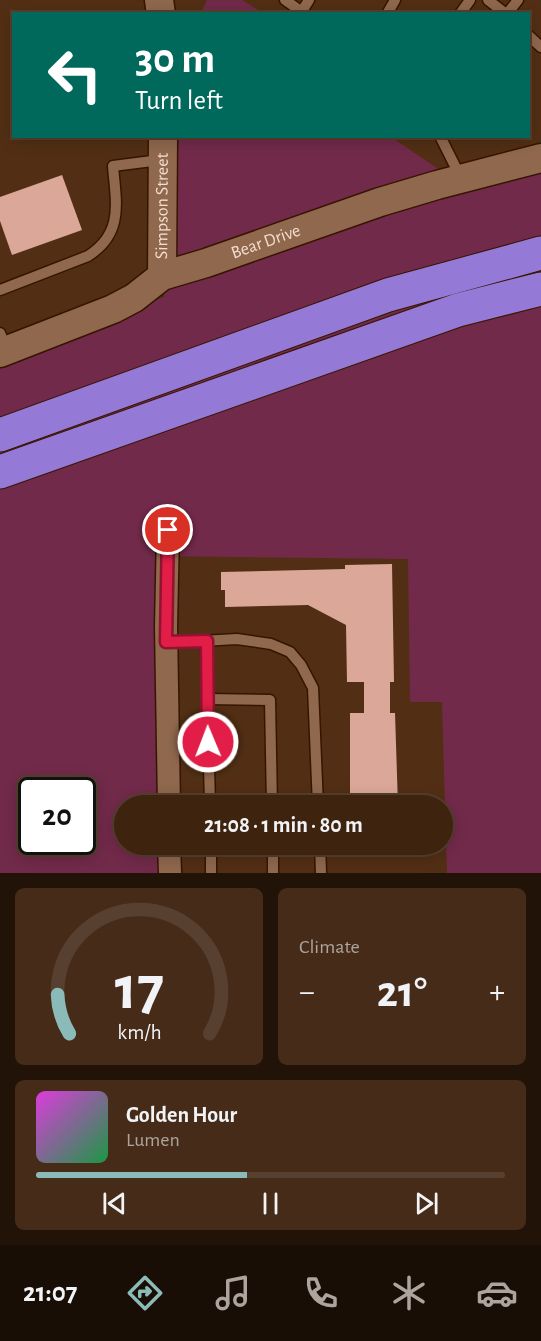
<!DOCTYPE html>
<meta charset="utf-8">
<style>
body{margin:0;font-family:"Alegreya Sans",sans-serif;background:#452b18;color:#f1f3f6;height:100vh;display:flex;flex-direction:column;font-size:22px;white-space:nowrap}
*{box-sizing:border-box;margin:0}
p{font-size:20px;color:#ada49e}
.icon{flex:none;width:33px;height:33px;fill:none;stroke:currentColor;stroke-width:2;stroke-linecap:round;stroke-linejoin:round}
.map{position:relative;height:873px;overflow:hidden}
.panel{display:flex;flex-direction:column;gap:15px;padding:15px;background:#221308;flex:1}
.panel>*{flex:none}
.guide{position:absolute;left:12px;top:12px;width:518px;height:126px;border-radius:0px;box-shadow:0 3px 15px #0003,0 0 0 2px #57402f;background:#00695c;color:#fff;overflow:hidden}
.speed{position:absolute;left:18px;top:777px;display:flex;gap:12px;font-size:30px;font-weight:700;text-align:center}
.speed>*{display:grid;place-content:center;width:78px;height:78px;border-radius:50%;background:#3e230f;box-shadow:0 3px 15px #0003,0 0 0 2px #57402f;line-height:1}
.speed .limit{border:3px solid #111;border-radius:9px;background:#fff;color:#111}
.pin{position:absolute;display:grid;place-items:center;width:51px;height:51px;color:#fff;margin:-26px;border:3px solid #fff;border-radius:50%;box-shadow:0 2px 6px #0007}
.me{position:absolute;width:66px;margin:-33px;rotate:359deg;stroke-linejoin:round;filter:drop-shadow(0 0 4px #0008)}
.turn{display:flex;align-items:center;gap:21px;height:126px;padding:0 24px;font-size:27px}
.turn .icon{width:78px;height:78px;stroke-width:2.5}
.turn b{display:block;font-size:42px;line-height:51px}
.big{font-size:45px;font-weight:600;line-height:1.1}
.panel .tile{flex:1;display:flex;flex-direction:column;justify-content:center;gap:9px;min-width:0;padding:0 21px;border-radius:9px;background:#452b18}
.panel .dial{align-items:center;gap:0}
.dial svg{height:156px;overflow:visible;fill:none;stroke:#57402f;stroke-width:7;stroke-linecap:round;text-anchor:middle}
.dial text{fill:#f1f3f6;stroke:none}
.song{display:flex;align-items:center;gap:18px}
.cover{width:72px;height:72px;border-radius:9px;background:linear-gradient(135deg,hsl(300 70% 55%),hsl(140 70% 35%))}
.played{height:6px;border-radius:3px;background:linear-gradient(90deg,#8bbbb9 45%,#57402f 45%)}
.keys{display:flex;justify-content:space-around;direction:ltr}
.heat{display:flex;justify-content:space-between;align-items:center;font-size:33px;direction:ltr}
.panel .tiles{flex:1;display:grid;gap:15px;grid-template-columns:1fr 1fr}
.tile:last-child{grid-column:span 2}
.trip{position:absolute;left:114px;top:795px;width:339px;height:60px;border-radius:30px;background:#3e230f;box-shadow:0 3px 15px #0003,0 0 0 2px #57402f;font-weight:600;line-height:60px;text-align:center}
.dock{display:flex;height:96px;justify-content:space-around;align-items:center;background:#190e06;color:#ada49e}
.dock .icon{width:42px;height:42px}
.dock .current{color:#8bbbb9}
.dock b{font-size:27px;color:#f1f3f6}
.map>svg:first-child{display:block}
.green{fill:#722a4a;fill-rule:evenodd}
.building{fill:#dba799}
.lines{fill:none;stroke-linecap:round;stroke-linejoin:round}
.service-casing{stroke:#361500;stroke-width:13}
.minor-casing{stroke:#361500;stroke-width:25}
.tertiary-casing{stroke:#361500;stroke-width:31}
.motorway-casing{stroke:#361500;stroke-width:35}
.service{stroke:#8f684d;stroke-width:10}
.minor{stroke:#8f684d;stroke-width:22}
.tertiary{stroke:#8f684d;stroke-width:28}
.motorway{stroke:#947ad6;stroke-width:33}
.route-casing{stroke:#92132f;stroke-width:15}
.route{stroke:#e11d48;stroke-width:10}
.labels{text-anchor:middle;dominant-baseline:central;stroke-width:6;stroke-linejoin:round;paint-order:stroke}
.street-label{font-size:18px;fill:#f4ddce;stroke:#522f14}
</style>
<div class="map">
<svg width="541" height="873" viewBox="0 0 541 873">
<rect width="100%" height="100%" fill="#522f14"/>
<g class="green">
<path d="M207,0H242L263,13H201Z"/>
<path d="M179,137H391L443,172L541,154V873H447L442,702H410L408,559L159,556L158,805L124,806V844L158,845L159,873H0V353L164,297ZM32,790H82V842H32Z"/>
</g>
<g class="building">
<path d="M62,175L82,230L12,255L0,221V197Z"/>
<path d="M392,564L394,682H390V713H395L398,806H350V713H364V682H347L346,625L308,605L225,607V590H221V572L345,569V565Z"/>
</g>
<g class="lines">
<defs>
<g id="service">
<path d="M285,0L305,14"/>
<path d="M488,0L506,14"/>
<path d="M302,11L309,0"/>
<path d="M387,14L395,0"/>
<path d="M460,14L470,0"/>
<path d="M507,14L518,0"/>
<path d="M528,35L541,47"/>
<path d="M440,136L460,176"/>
<path d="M0,290L88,256C124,233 116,203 113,166L160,160"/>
<path d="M0,333L7,350"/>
<path d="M206,641L210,806"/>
<path d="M166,643L237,639L271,644L290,652L301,665L313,688L318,806"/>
<path d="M208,699L270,700L272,806"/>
<path d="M211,844V873"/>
<path d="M273,844V873"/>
<path d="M320,844L321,873"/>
</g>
<g id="minor">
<path d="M168,530L166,627L169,806"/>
<path d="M169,844L170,873"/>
</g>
<g id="tertiary">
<path d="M159,0L161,14"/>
<path id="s1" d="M162,276L163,136"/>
<path id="s2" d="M0,353L113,309L134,298L162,276L206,263L380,202L437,185L541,158"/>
</g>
<g id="motorway">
<path d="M0,435L388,295L541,253"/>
<path d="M0,472L458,310L541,289"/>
</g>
</defs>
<use href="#service" class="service-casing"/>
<use href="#minor" class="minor-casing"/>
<use href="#tertiary" class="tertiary-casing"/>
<use href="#motorway" class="motorway-casing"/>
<use href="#service" class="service"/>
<use href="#minor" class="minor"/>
<use href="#tertiary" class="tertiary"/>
<use href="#motorway" class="motorway"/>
</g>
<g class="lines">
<defs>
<path id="route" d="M168,530L166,642L207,641L208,742"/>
</defs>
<use href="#route" class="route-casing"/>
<use href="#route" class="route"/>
</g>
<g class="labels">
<g class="street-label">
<text stroke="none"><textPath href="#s1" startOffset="70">Simpson Street</textPath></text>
<text stroke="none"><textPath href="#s2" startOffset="290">Bear Drive</textPath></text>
</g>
</g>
</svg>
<div class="speed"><div class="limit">20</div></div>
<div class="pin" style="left:168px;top:530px;background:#d93025"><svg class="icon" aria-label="arrive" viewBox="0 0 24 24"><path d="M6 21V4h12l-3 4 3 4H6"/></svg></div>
<svg class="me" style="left:208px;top:742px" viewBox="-20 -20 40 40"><circle r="17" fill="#e11d48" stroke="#fff" stroke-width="3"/><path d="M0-11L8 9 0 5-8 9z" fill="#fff"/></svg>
<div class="trip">21:08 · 1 min · 80 m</div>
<div class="guide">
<div class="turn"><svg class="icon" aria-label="left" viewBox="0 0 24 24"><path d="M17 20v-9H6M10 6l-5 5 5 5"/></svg><div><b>30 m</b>Turn left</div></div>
</div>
</div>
<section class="panel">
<div class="tiles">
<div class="tile dial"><svg viewBox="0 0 100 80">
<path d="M14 69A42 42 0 1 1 86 69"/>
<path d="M14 69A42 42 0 0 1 8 49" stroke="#8bbbb9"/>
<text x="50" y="56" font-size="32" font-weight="700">17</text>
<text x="50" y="72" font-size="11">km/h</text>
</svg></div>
<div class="tile"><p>Climate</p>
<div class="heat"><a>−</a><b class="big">21°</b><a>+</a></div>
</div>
<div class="tile">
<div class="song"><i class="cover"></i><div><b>Golden Hour</b><p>Lumen</p></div></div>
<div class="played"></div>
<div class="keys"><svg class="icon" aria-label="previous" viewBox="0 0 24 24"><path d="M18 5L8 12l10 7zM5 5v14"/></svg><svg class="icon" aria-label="pause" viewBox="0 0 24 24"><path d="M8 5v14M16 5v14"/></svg><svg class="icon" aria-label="next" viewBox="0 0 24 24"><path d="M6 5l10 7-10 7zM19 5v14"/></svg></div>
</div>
</div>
</section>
<nav class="dock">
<b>21:07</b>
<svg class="icon current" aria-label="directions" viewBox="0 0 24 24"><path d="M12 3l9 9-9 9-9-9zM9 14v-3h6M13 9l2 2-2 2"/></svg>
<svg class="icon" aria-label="music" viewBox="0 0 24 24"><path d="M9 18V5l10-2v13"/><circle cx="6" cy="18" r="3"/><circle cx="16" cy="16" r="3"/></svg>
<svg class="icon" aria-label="phone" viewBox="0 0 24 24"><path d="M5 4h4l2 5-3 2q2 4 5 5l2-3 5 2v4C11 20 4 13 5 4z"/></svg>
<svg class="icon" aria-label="climate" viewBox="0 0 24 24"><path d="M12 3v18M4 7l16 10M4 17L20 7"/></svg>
<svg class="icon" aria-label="car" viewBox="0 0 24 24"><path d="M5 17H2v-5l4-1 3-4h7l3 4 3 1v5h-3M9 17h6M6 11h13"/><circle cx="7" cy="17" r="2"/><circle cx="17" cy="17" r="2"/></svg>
</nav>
